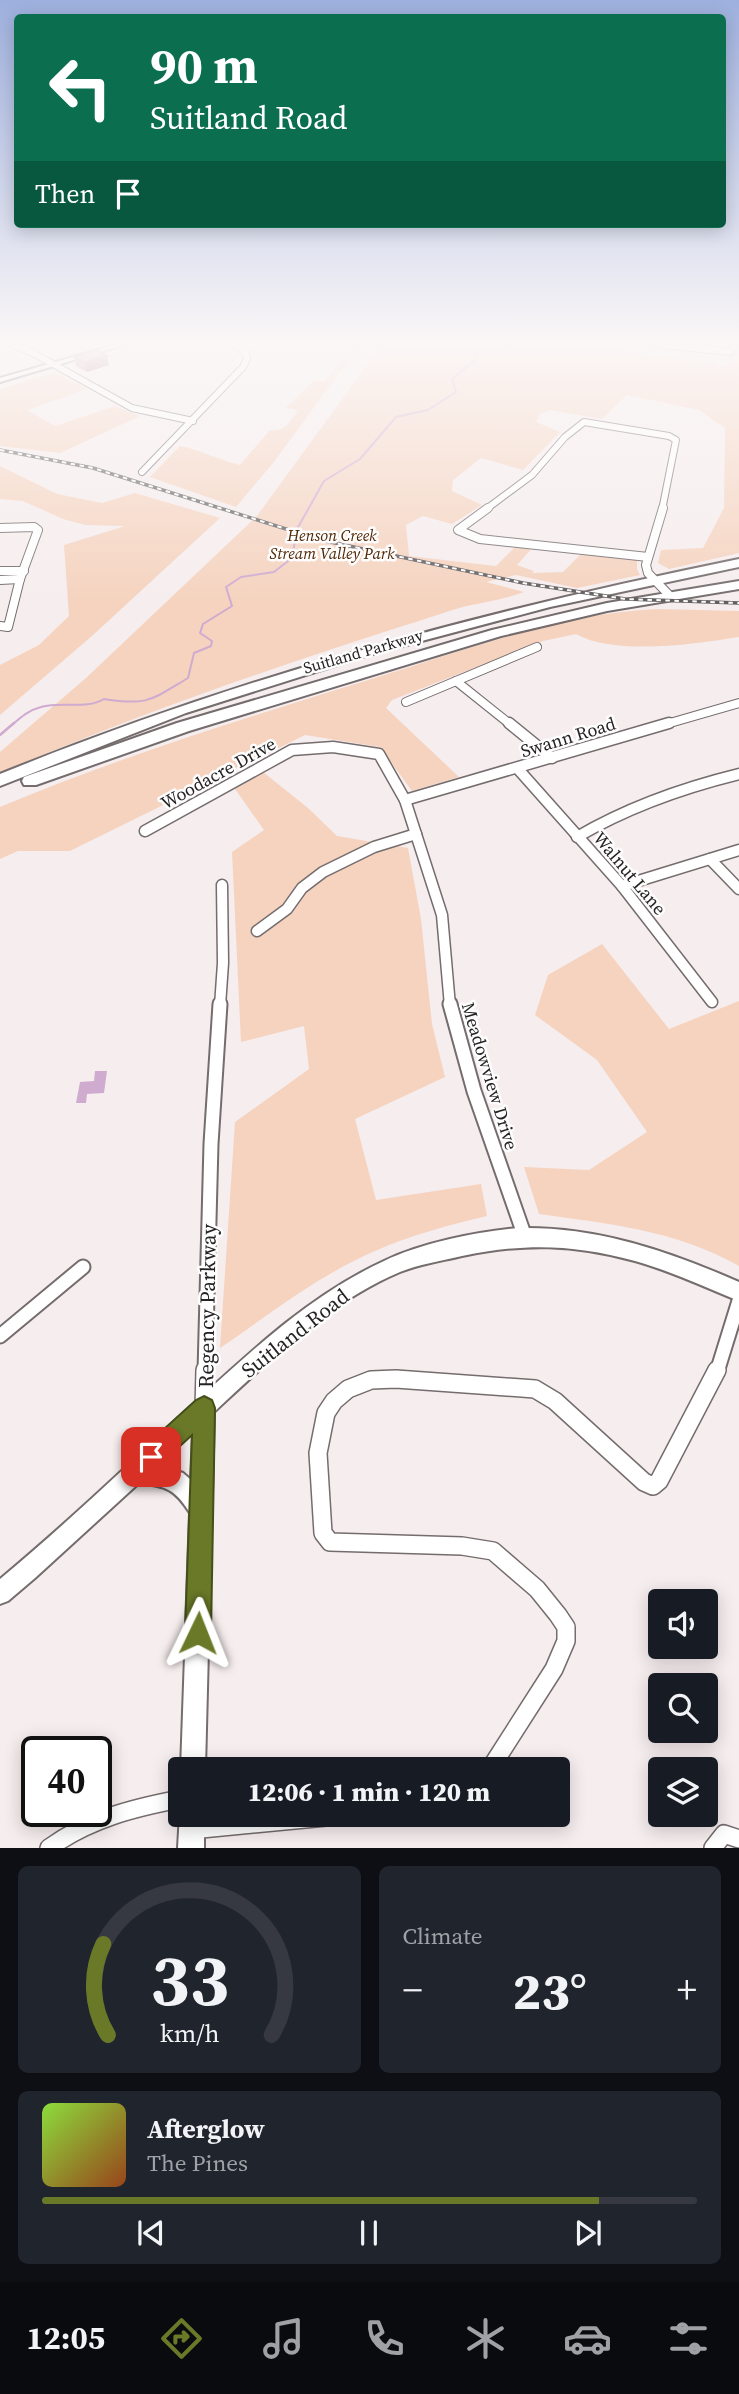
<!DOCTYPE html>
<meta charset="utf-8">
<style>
body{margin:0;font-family:"Source Serif 4",serif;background:#20242c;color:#f1f3f6;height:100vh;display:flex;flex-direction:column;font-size:26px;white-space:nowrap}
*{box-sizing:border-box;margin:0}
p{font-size:23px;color:#9ea1a6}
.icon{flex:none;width:38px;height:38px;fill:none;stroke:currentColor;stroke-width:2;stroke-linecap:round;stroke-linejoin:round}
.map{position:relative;height:1848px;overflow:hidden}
.sheet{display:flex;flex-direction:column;gap:18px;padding:18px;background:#0d0f14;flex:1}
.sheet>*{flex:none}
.guide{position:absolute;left:14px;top:14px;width:712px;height:214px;border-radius:7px;box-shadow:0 4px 18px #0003;background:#0b6e4f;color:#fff;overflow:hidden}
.buttons{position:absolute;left:648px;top:1589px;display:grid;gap:14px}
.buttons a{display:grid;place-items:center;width:70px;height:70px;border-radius:7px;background:#171b24;box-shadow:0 4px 18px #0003;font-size:35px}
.speed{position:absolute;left:21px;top:1736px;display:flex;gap:14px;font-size:35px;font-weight:700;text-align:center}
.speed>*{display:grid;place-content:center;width:91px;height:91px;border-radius:50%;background:#171b24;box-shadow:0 4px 18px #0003;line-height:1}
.speed .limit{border:4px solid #111;border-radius:10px;background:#fff;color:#111}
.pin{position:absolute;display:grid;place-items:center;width:60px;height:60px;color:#fff;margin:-30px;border-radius:14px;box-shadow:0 4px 10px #0006}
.me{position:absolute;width:77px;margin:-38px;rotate:2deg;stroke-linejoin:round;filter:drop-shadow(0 0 5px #0008)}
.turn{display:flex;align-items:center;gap:24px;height:147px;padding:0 21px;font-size:32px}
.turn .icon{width:91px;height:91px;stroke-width:2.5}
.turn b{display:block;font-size:49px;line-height:60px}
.then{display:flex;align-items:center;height:66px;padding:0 21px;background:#0003;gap:14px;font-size:26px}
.big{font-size:52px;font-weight:800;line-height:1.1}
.sheet .widget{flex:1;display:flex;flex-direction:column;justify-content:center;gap:10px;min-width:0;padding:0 24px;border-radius:10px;background:#20242c}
.sheet .dial{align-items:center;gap:0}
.dial svg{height:182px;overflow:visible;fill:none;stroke:#363941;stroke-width:7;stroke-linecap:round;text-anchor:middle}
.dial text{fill:#f1f3f6;stroke:none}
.song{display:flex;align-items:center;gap:21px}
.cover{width:84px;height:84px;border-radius:10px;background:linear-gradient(135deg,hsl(90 70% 55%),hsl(20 70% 35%))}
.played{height:7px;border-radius:4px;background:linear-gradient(90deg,#697927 85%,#363941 85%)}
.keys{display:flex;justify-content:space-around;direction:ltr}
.heat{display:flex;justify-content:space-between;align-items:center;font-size:38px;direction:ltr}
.sheet .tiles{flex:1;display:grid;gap:18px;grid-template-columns:1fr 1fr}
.widget:last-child{grid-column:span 2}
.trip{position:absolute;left:168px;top:1757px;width:402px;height:70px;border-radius:7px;background:#171b24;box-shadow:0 4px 18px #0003;font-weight:800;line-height:70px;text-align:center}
.menu{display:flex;height:112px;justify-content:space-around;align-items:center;background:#090b0e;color:#9ea1a6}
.menu .icon{width:49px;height:49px}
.menu .current{color:#697927}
.menu b{font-size:32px;color:#f1f3f6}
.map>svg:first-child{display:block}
.green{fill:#f5d3bf}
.water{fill:#cfabd0}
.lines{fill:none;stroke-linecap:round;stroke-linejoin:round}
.stream-far1{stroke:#cfabd0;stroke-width:2}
.stream{stroke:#cfabd0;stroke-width:2.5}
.street-far4-casing{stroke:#746c6d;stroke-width:8}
.street-far3-casing{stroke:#746c6d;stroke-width:10}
.street-far2-casing{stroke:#746c6d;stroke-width:13}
.street-far1-casing{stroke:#746c6d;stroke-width:17}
.street-casing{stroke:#746c6d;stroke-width:20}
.secondary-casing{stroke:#746c6d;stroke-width:4}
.highway-casing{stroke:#746c6d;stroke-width:4}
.street-far4{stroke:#fff;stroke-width:6}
.street-far3{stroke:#fff;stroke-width:8}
.street-far2{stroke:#fff;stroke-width:10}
.street-far1{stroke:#fff;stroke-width:13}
.street{stroke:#fff;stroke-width:17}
.secondary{fill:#fff;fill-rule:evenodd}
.highway{fill:#fff;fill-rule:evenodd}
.rail-casing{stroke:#635f60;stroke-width:3.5}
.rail{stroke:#fefdfd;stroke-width:2;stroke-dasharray:4.5;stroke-linecap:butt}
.wall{fill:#ba8b83}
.shaded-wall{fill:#97716a}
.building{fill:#d8a298;stroke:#97716a;stroke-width:2}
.route{fill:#697927;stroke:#444f19;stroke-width:2}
.labels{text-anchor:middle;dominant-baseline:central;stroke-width:5;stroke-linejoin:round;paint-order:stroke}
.far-park-label{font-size:16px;font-style:italic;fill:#502604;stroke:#fefdfd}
.far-street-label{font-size:16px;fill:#252223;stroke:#fefdfd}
.street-label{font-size:18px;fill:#252223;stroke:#fefdfd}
.near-street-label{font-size:21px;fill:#252223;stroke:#fefdfd}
</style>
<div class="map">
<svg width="739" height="1848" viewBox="0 0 739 1848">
<rect width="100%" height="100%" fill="#f6edee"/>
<g class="green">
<path d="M355,344H608L636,354L715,362V365L728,366L730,344H739V553L669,569L658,563L661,550L703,548L724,508L725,428L699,410L627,395L602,419L550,410L540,414L536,422L560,432L523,470L481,458L453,480L452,491L482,505L452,524L423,516L406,525L409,556L496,566L517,545L534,546L517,565L534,571L532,573L563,572L581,554L637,560V569L640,575L577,588L516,575L486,582L524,592C505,599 487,602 467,606C447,611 426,619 406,625C269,669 132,716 0,773V752L86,678L257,516L380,347L361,344L273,463L236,507L150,477L180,446C201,450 219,460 240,465L270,430C286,432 290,422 298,410L286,408L313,381H325Z"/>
<path d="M54,372L87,389L27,410L55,426L115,406L140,416L60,453L0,446V389Z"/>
<path d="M0,466L57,494L102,503L135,493L220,518L93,635L0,715V665L39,645L69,616L64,545L125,526L85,525L63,519L23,501L0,499Z"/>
<path d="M658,609L739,611V637C695,644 615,656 576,634L543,641L392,700L386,708L459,777L412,791L380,747L305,735L70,851H18L0,859V807C124,755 252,716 381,676C471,648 563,613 658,609Z"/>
<path d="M263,772L308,808L337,836L408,848L421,919L432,1024L445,1077L355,1119L376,1200L481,1184L487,1216C449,1225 411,1235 375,1251C319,1275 270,1314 220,1348L235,1122L309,1069L304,1026L241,1042L232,852L264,830L235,789Z"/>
<path d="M602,944L669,1029L739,1001V1266C675,1230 610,1224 539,1214L524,1167L589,1170L647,1132L597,1060L535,1015L548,975Z"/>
</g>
<path class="water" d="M95,1071H107L104,1093L87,1094L86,1103H76L80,1082L94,1081Z"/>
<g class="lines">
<path class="stream-far1" d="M12,725C21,717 29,710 41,707C62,701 86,710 104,699C148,706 151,700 188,678L194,653L211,646L212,641L200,633L203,624L232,606L226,587L241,577L274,572L292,558L297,529L324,481L360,459L396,417L428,410L456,392L452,379L474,361L479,344"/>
<path class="stream" d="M0,735L14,723"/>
<defs>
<g id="street-far4">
<path d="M11,344L35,354L132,408L193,421"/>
<path d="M652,344L730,352"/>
<path d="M142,472L243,367L247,359L246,353L232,344"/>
<path d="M485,510L532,475L565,437L584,422L669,436L676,440L662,510"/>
</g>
<g id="street-far3">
<path d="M488,508L458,530L480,539L648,557"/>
<path d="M663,508L646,565L648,573L670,596"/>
<path d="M0,528L34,527L38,530L20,579L8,627L0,626"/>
<path d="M0,571H24"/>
<path d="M0,580L20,579"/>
<path d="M456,681L511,725"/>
<path d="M406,702L537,647"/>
<path d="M663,725L739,703"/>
</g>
<g id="street-far2">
<path d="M509,723L552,758"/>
<path d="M518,769L622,886L712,1002"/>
<path d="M405,800L669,723"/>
<path d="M145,831L292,750L333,747L379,754L405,800L442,915L450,1006"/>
<path d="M577,837C628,807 682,788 739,774"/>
<path d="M710,859L739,889"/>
<path d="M622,886L739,850"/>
<path d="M257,931L287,909L302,888L323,872L374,847L416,834"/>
<path d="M220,1006L223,963L222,885"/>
</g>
<g id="street-far1">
<path d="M450,1004L474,1091L525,1237"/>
<path d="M0,1336L83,1267"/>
<path d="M205,1372L211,1144L220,1004"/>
<path d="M717,1372L739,1301"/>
</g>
<g id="street">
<path d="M204,1408L205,1370"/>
<path d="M490,1769L554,1669L566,1641V1627L558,1615L537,1589L493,1551L462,1546L330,1542L323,1533L318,1453L326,1413L334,1401L348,1389L371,1380L396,1379L535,1389L555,1401L644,1482L653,1486L659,1481L717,1370"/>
<path d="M191,1830L347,1815"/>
<path d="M49,1848C89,1819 133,1808 180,1799"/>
<path d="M713,1848L724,1834L739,1839"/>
</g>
<g id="secondary">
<path d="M118,344H127L0,382V378Z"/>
<path d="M518,1228C596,1226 669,1251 739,1282V1301C704,1287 671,1271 635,1261C573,1244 524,1243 462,1256C441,1261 420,1264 400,1272C329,1302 270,1360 214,1412L205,1769H181L190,1513C175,1489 166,1486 139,1483L35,1578L8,1601L0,1604V1579C66,1524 127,1466 189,1408C249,1353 310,1295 384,1261C421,1243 476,1232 518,1228ZM193,1432L191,1480L183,1473L159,1465Z"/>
<path d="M180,1813L204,1815V1848H178Z"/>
</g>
<g id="highway">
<path d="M739,559V567L550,607L369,655L186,713L0,786V774C242,676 483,611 739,559Z"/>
<path d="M739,581V589L607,611L501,636L189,731L36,785H24L22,781L24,777L177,723L492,630L607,603Z"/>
</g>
</defs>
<use href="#street-far4" class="street-far4-casing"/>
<use href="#street-far3" class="street-far3-casing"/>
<use href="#street-far2" class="street-far2-casing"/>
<use href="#street-far1" class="street-far1-casing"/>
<use href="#street" class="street-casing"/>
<use href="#secondary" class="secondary-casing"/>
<use href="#highway" class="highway-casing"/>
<use href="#street-far4" class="street-far4"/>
<use href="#street-far3" class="street-far3"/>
<use href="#street-far2" class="street-far2"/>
<use href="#street-far1" class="street-far1"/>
<use href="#street" class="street"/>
<use href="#secondary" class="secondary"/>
<use href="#highway" class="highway"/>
<defs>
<path id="rail" d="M0,450L93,468L321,540L523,583L625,599L739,603"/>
</defs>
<use href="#rail" class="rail-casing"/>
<use href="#rail" class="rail"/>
</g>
<path class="wall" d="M74,357L109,365L87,372L76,366Z"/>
<path class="shaded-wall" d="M107,356L109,365L87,372L85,363Z"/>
<path class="building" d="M96,350L107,356L85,363L74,357Z"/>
<linearGradient id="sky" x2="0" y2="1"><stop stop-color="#9eb0de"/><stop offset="0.57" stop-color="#fbf7f7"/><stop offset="1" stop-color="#fbf7f7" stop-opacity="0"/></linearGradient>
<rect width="739" height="602" fill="url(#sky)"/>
<path class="route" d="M204,1396L212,1400L215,1408L211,1633L207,1642L198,1646L189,1642L185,1633L192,1435L159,1465L151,1468L143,1465L139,1457L143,1448L196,1400Z"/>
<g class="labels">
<g class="far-park-label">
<text x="332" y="535">Henson Creek<tspan x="332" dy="18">Stream Valley Park</tspan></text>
</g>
<g class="far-street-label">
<text transform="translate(363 651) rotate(-16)">Suitland Parkway</text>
</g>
<g class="street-label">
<text transform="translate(568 737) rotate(-17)">Swann Road</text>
<text transform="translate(218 773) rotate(-29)">Woodacre Drive</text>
<text transform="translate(630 873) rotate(50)">Walnut Lane</text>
<text transform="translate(490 1076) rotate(73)">Meadowview Drive</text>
</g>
<g class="near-street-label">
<text transform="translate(207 1306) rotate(-89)">Regency Parkway</text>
<text transform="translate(295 1333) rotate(-38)">Suitland Road</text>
</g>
</g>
</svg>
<div class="buttons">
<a><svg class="icon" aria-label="sound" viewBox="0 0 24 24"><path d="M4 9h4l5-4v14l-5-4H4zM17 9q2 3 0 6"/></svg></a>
<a><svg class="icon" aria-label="search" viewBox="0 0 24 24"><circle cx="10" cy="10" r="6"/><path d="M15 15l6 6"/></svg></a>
<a><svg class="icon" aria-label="layers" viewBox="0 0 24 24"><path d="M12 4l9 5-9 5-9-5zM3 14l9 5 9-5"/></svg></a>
</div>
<div class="speed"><div class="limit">40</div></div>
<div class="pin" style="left:151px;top:1457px;background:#d93025"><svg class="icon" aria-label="arrive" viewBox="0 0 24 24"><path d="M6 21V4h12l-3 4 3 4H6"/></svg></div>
<svg class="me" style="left:198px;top:1633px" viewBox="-20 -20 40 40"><path d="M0-17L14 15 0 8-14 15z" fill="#697927" stroke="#fff" stroke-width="4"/></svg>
<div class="trip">12:06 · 1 min · 120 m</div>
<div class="guide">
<div class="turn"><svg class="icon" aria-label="left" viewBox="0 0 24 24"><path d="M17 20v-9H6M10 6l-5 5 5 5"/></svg><div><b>90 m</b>Suitland Road</div></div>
<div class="then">Then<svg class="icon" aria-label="arrive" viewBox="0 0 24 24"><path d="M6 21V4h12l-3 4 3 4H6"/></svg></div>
</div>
</div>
<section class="sheet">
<div class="tiles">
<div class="widget dial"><svg viewBox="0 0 100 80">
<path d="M14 69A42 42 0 1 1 86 69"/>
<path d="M14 69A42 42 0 0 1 12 29" stroke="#697927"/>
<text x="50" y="56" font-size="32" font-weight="700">33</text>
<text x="50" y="72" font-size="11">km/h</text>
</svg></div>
<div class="widget"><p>Climate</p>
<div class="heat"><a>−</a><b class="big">23°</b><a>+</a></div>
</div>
<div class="widget">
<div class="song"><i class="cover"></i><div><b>Afterglow</b><p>The Pines</p></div></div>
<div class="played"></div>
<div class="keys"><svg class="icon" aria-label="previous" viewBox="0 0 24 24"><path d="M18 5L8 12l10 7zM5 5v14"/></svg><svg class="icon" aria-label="pause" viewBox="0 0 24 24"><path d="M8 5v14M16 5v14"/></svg><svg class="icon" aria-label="next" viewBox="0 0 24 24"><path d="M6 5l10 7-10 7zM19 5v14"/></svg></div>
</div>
</div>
</section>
<nav class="menu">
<b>12:05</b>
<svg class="icon current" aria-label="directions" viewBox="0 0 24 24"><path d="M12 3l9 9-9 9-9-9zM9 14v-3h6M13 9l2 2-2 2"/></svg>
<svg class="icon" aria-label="music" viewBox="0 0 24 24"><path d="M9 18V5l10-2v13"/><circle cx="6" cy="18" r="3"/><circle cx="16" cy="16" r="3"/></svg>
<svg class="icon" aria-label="phone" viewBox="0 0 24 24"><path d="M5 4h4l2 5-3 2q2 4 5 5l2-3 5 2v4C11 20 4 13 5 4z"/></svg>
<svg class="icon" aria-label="climate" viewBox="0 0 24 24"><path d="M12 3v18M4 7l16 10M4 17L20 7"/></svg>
<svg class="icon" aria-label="car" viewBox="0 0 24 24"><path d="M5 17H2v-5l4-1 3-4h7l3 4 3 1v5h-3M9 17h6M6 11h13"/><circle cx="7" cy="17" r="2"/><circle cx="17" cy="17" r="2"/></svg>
<svg class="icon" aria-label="filters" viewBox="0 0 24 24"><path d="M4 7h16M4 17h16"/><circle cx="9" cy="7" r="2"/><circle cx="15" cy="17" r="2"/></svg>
</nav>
